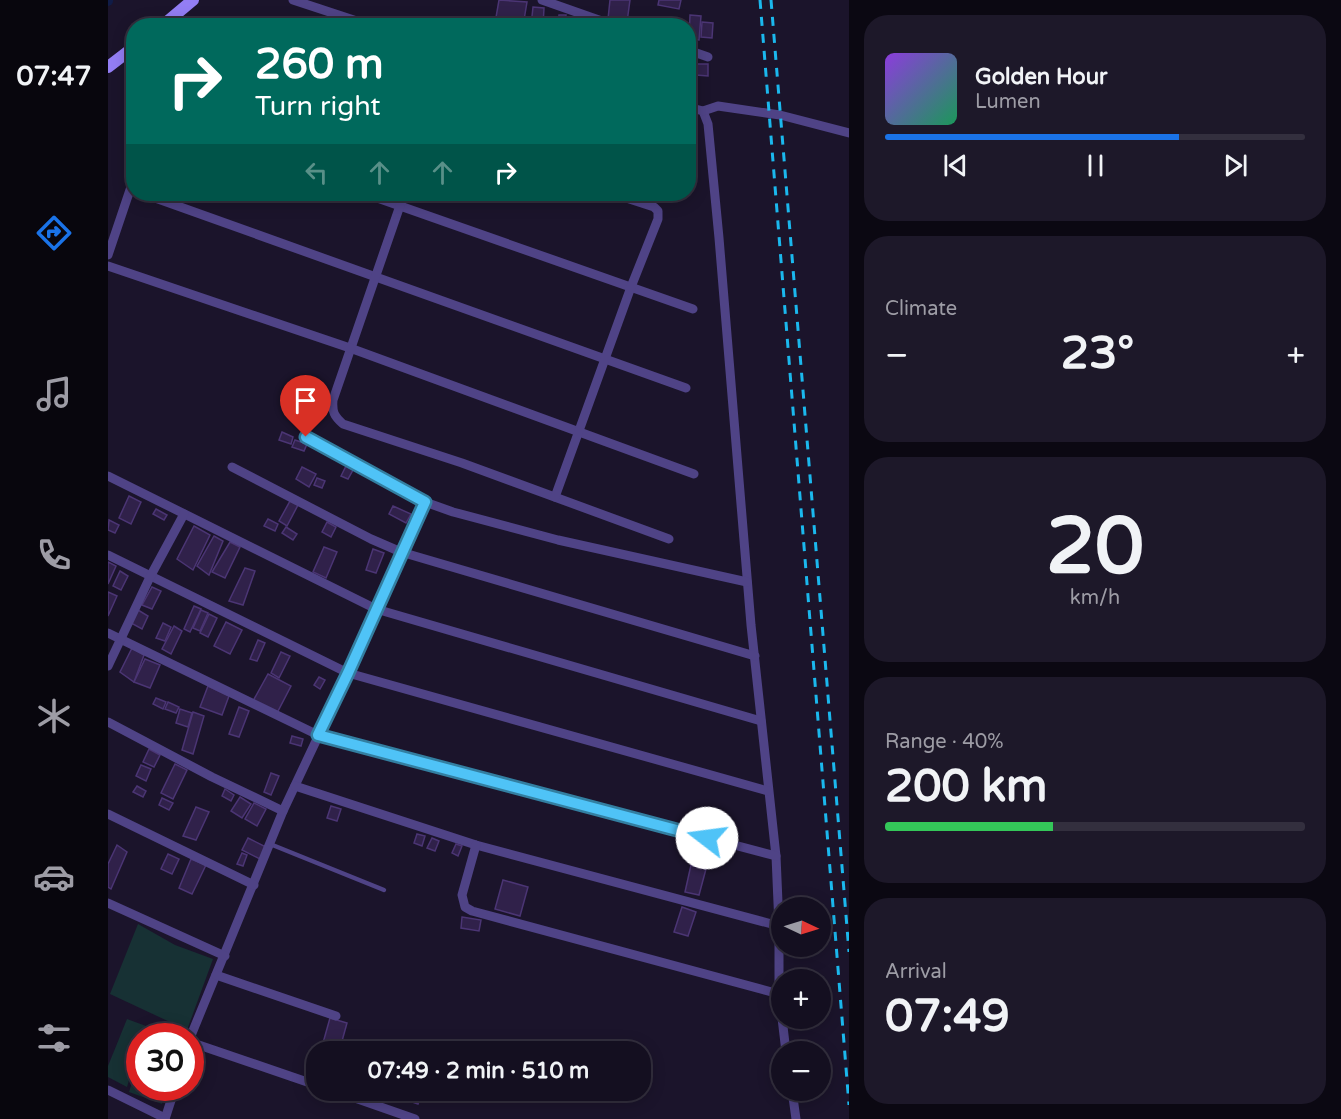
<!DOCTYPE html>
<meta charset="utf-8">
<style>
body{margin:0;font-family:"Varela Round",sans-serif;background:#1d1829;color:#f1f3f6;height:100vh;display:flex;flex-direction:column;font-size:22px;white-space:nowrap}
*{box-sizing:border-box;margin:0}
p{font-size:20px;color:#9d9ca5}
.icon{flex:none;width:33px;height:33px;fill:none;stroke:currentColor;stroke-width:2;stroke-linecap:round;stroke-linejoin:round}
.map{position:relative;flex:1;overflow:hidden}
.details{display:flex;flex-direction:column;gap:15px;padding:15px;background:#0b0812;width:492px}
.details>*{flex:none}
.banner{position:absolute;left:18px;top:18px;width:570px;height:183px;border-radius:24px;box-shadow:0 3px 15px #0003,0 0 0 2px #332f3e;background:#00695c;color:#fff;overflow:hidden}
.needle{width:39px;rotate:94deg}
.fabs{position:absolute;left:663px;top:897px;display:grid;gap:12px}
.fabs a{display:grid;place-items:center;width:60px;height:60px;border-radius:50%;background:#140f20;box-shadow:0 3px 15px #0003,0 0 0 2px #332f3e;font-size:30px}
.speed{position:absolute;left:18px;top:1023px;display:flex;gap:12px;font-size:30px;font-weight:700;text-align:center}
.speed>*{display:grid;place-content:center;width:78px;height:78px;border-radius:50%;background:#140f20;box-shadow:0 3px 15px #0003,0 0 0 2px #332f3e;line-height:1}
.speed .limit{border:9px solid #d22;background:#fff;color:#111}
.pin{position:absolute;display:grid;place-items:center;width:51px;height:51px;color:#fff;margin:-62px -26px;border-radius:50% 50% 50% 0;rotate:-45deg;box-shadow:0 0 6px #0007}
.pin .icon{rotate:45deg}
.me{position:absolute;width:66px;margin:-33px;rotate:285deg;stroke-linejoin:round;filter:drop-shadow(0 0 4px #0008)}
.turn{display:flex;align-items:center;gap:21px;height:126px;padding:0 30px;font-size:27px}
.turn .icon{width:78px;height:78px;stroke-width:2.5}
.turn b{display:block;font-size:42px;line-height:51px}
.lanes{display:flex;align-items:center;height:57px;padding:0 30px;background:#0003;justify-content:center;gap:30px;direction:ltr}
.lanes .off{opacity:.35}
.big{font-size:45px;font-weight:700;line-height:1.1}
.details .tile{flex:1;display:flex;flex-direction:column;justify-content:center;gap:9px;min-width:0;padding:0 21px;border-radius:24px;background:#1d1829}
.details .dial{align-items:center;gap:0}
.dial b{font-size:78px;line-height:1}
.song{display:flex;align-items:center;gap:18px}
.cover{width:72px;height:72px;border-radius:9px;background:linear-gradient(135deg,hsl(270 70% 55%),hsl(150 70% 35%))}
.played{height:6px;border-radius:3px;background:linear-gradient(90deg,#1a73e8 70%,#332f3e 70%)}
.keys{display:flex;justify-content:space-around;direction:ltr}
.heat{display:flex;justify-content:space-between;align-items:center;font-size:33px;direction:ltr}
.charge{height:9px;border-radius:4px;background:linear-gradient(90deg,#34c759 40%,#332f3e 0)}
.trip{position:absolute;left:198px;top:1041px;width:345px;height:60px;border-radius:24px;background:#140f20;box-shadow:0 3px 15px #0003,0 0 0 2px #332f3e;font-weight:700;line-height:60px;text-align:center}
main{display:flex;flex:1;min-height:0}
.tabs{display:flex;flex-direction:column;width:108px;justify-content:space-around;align-items:center;background:#08060d;color:#9d9ca5}
.tabs .icon{width:42px;height:42px}
.tabs .active{color:#1a73e8}
.tabs b{font-size:27px;color:#f1f3f6}
.map>svg:first-child{display:block}
.green{fill:#173134}
.lines{fill:none;stroke-linecap:round;stroke-linejoin:round}
.canal{stroke:#101c47;stroke-width:10}
.building{fill:#30214a;stroke:#4b3574;stroke-width:1.5}
.lane{stroke:#4f4386;stroke-width:4.5}
.street{stroke:#4f4386;stroke-width:9}
.secondary{stroke:#937ef5;stroke-width:12}
.rail{stroke:#1bb8ed;stroke-width:3;stroke-dasharray:9 8;stroke-linecap:butt}
.route-casing{stroke:#337fa1;stroke-width:15}
.route{stroke:#4fc3f7;stroke-width:10}
</style>
<main>
<nav class="tabs">
<b>07:47</b>
<svg class="icon active" aria-label="directions" viewBox="0 0 24 24"><path d="M12 3l9 9-9 9-9-9zM9 14v-3h6M13 9l2 2-2 2"/></svg>
<svg class="icon" aria-label="music" viewBox="0 0 24 24"><path d="M9 18V5l10-2v13"/><circle cx="6" cy="18" r="3"/><circle cx="16" cy="16" r="3"/></svg>
<svg class="icon" aria-label="phone" viewBox="0 0 24 24"><path d="M5 4h4l2 5-3 2q2 4 5 5l2-3 5 2v4C11 20 4 13 5 4z"/></svg>
<svg class="icon" aria-label="climate" viewBox="0 0 24 24"><path d="M12 3v18M4 7l16 10M4 17L20 7"/></svg>
<svg class="icon" aria-label="car" viewBox="0 0 24 24"><path d="M5 17H2v-5l4-1 3-4h7l3 4 3 1v5h-3M9 17h6M6 11h13"/><circle cx="7" cy="17" r="2"/><circle cx="17" cy="17" r="2"/></svg>
<svg class="icon" aria-label="filters" viewBox="0 0 24 24"><path d="M4 7h16M4 17h16"/><circle cx="9" cy="7" r="2"/><circle cx="15" cy="17" r="2"/></svg>
</nav>
<div class="map">
<svg width="741" height="1119" viewBox="0 0 741 1119">
<rect width="100%" height="100%" fill="#1b142b"/>
<g class="green">
<path d="M30,924L67,945L105,959L79,1030L2,994Z"/>
<path d="M19,1019L38,1026L35,1036H32L31,1047L19,1087L0,1077V1066Z"/>
<path d="M31,1060L32,1088H59L54,1104L21,1092Z"/>
</g>
<g class="lines">
<path class="canal" d="M0,1V0"/>
</g>
<g class="building">
<path d="M391,0L419,2L415,26L387,23Z"/>
<path d="M502,0H522L519,22L500,19Z"/>
<path d="M551,0H573L571,9L550,5Z"/>
<path d="M425,7L436,8L435,26H423Z"/>
<path d="M451,15H458L457,26H450Z"/>
<path d="M582,15L593,16L591,40L581,39Z"/>
<path d="M460,17L471,18L470,26H459Z"/>
<path d="M594,22L605,23L604,38L593,37Z"/>
<path d="M588,64H600V76L588,75Z"/>
<path d="M174,432L185,437L183,444L171,440Z"/>
<path d="M187,440L199,444L196,451L184,447Z"/>
<path d="M238,466L245,470L240,479L233,476Z"/>
<path d="M194,467L208,474L201,487L188,479Z"/>
<path d="M209,478L217,481L214,488L206,485Z"/>
<path d="M21,496L33,502L23,524L11,518Z"/>
<path d="M182,501L190,505L179,526L171,521Z"/>
<path d="M285,506L303,514L298,523L281,514Z"/>
<path d="M48,509L59,515L56,520L45,514Z"/>
<path d="M160,519L170,524L167,531L156,526Z"/>
<path d="M1,520L11,525L7,533L0,530Z"/>
<path d="M219,522L228,527L223,537L214,532Z"/>
<path d="M86,526L102,535L85,570L69,559Z"/>
<path d="M178,527L189,534L185,540L174,533Z"/>
<path d="M106,536L115,541L101,575L89,566Z"/>
<path d="M122,542L132,547L117,578L104,572Z"/>
<path d="M216,547L229,552L218,578L205,572Z"/>
<path d="M265,549L276,553L268,573L258,570Z"/>
<path d="M0,562L8,566L0,584Z"/>
<path d="M137,568L147,571L135,605L121,601Z"/>
<path d="M12,571L20,576L13,590L5,586Z"/>
<path d="M44,587L53,591L44,609L34,605Z"/>
<path d="M0,592L9,596L0,616Z"/>
<path d="M86,606L93,609L82,632L76,629Z"/>
<path d="M30,610L40,616L34,629L23,623Z"/>
<path d="M93,610L100,613L92,631L85,628Z"/>
<path d="M101,614L109,618L100,637L92,633Z"/>
<path d="M118,622L134,630L122,654L106,646Z"/>
<path d="M55,623L63,627L57,641L48,638Z"/>
<path d="M66,626L74,631L63,654L54,649Z"/>
<path d="M150,640L157,643L149,661L142,659Z"/>
<path d="M24,648L36,655L26,682L12,672Z"/>
<path d="M173,652L182,656L171,678L163,673Z"/>
<path d="M37,659L52,665L42,688L26,682Z"/>
<path d="M160,674L183,686L169,713L145,701Z"/>
<path d="M211,677L217,680L212,689L206,685Z"/>
<path d="M100,686L121,696L114,715L92,707Z"/>
<path d="M48,698L58,702L55,709L45,704Z"/>
<path d="M60,702L71,707L68,713L57,709Z"/>
<path d="M131,707L141,711L131,737L121,734Z"/>
<path d="M72,709L84,713L80,727L68,723Z"/>
<path d="M85,712L96,716L85,754L74,750Z"/>
<path d="M184,736L195,739L193,746L182,743Z"/>
<path d="M41,749L52,755L46,767L35,762Z"/>
<path d="M67,764L79,770L65,799L53,793Z"/>
<path d="M33,765L43,769L38,781L28,776Z"/>
<path d="M163,773L171,776L163,795L156,792Z"/>
<path d="M29,786L38,791L35,797L25,792Z"/>
<path d="M117,789L126,795L123,801L114,796Z"/>
<path d="M132,797L143,804L134,818L123,811Z"/>
<path d="M54,798L65,803L61,810L51,805Z"/>
<path d="M146,803L158,809L149,826L137,819Z"/>
<path d="M223,806L233,809L229,821L219,818Z"/>
<path d="M88,807L101,812L88,840L75,836Z"/>
<path d="M309,834L317,836L314,846L306,843Z"/>
<path d="M140,838L158,847L152,859L134,850Z"/>
<path d="M324,838L331,841L327,851L319,848Z"/>
<path d="M348,844L354,846L350,856L344,853Z"/>
<path d="M9,845L19,852L3,889L0,887V864Z"/>
<path d="M134,853L139,855L135,866L129,864Z"/>
<path d="M60,854L71,859L64,874L53,869Z"/>
<path d="M83,859L98,865L84,894L71,888Z"/>
<path d="M583,865L598,869L591,895L577,892Z"/>
<path d="M395,880L420,887L412,916L387,909Z"/>
<path d="M574,907L588,912L580,936L566,932Z"/>
<path d="M354,917L373,920L371,931L353,928Z"/>
<path d="M222,1018L239,1023L231,1052L213,1050Z"/>
<path d="M289,1090H315L310,1104L287,1096Z"/>
</g>
<g class="lines">
<path class="lane" d="M162,844L276,890"/>
<g class="street">
<path d="M185,0L264,26"/>
<path d="M434,0L508,26"/>
<path d="M580,50L600,57"/>
<path d="M580,107L595,111L600,124L611,238L643,625L668,856L671,926V994L674,1015"/>
<path d="M595,111L610,106L672,115L741,133"/>
<path d="M36,194L578,388"/>
<path d="M258,194L585,309"/>
<path d="M296,194L225,400C224,412 226,416 235,424L354,463L561,539"/>
<path d="M0,255L26,178"/>
<path d="M0,266L242,348L586,474"/>
<path d="M198,437L317,502L345,512L450,540L639,582"/>
<path d="M124,467L263,539L293,552L647,656"/>
<path d="M0,476L268,609L653,721"/>
<path d="M447,497L523,287L550,219V211L546,207L506,194"/>
<path d="M317,502L240,673L660,791"/>
<path d="M0,555L240,673L175,811L82,1038"/>
<path d="M0,633L210,735L668,856"/>
<path d="M0,666L42,577L76,514"/>
<path d="M0,722L104,777L175,811"/>
<path d="M187,786L368,845L671,926"/>
<path d="M0,814L146,885"/>
<path d="M368,845L354,895L357,907L364,911L671,994"/>
<path d="M0,903L117,956"/>
<path d="M108,975L228,1016"/>
<path d="M674,1018L678,1052"/>
<path d="M82,1042L208,1085"/>
<path d="M0,1090L57,1118"/>
<path d="M224,1090L307,1119"/>
<path d="M684,1090L688,1119"/>
<path d="M57,1119L67,1088"/>
</g>
<g class="secondary">
<path d="M54,26L85,0"/>
<path d="M0,67L26,47"/>
</g>
<g class="rail">
<path d="M652,0L741,1105"/>
<path d="M663,0L741,952"/>
</g>
</g>
<g class="lines">
<defs>
<path id="route" d="M198,437L317,502L240,673L210,735L599,838"/>
</defs>
<use href="#route" class="route-casing"/>
<use href="#route" class="route"/>
</g>
</svg>
<div class="fabs">
<a><svg class="needle" viewBox="-14 -14 28 28"><path d="M0-13l5 13h-10z" fill="#e53935"/><path d="M0 13l5-13h-10z" fill="#9d9ca5"/></svg></a>
<a>+</a>
<a>−</a>
</div>
<div class="speed"><div class="limit">30</div></div>
<div class="pin" style="left:198px;top:437px;background:#d93025"><svg class="icon" aria-label="arrive" viewBox="0 0 24 24"><path d="M6 21V4h12l-3 4 3 4H6"/></svg></div>
<svg class="me" style="left:599px;top:838px" viewBox="-20 -20 40 40"><circle r="19" fill="#fff"/><path d="M0-13L10 11 0 6-10 11z" fill="#4fc3f7"/></svg>
<div class="trip">07:49 · 2 min · 510 m</div>
<div class="banner">
<div class="turn"><svg class="icon" aria-label="right" viewBox="0 0 24 24"><path d="M7 20v-9h11M14 6l5 5-5 5"/></svg><div><b>260 m</b>Turn right</div></div>
<div class="lanes"><svg class="icon off" aria-label="left" viewBox="0 0 24 24"><path d="M17 20v-9H6M10 6l-5 5 5 5"/></svg><svg class="icon off" aria-label="ahead" viewBox="0 0 24 24"><path d="M12 20V5M6 11l6-6 6 6"/></svg><svg class="icon off" aria-label="ahead" viewBox="0 0 24 24"><path d="M12 20V5M6 11l6-6 6 6"/></svg><svg class="icon" aria-label="right" viewBox="0 0 24 24"><path d="M7 20v-9h11M14 6l5 5-5 5"/></svg></div>
</div>
</div>
<section class="details">
<div class="tile">
<div class="song"><i class="cover"></i><div><b>Golden Hour</b><p>Lumen</p></div></div>
<div class="played"></div>
<div class="keys"><svg class="icon" aria-label="previous" viewBox="0 0 24 24"><path d="M18 5L8 12l10 7zM5 5v14"/></svg><svg class="icon" aria-label="pause" viewBox="0 0 24 24"><path d="M8 5v14M16 5v14"/></svg><svg class="icon" aria-label="next" viewBox="0 0 24 24"><path d="M6 5l10 7-10 7zM19 5v14"/></svg></div>
</div>
<div class="tile"><p>Climate</p>
<div class="heat"><a>−</a><b class="big">23°</b><a>+</a></div>
</div>
<div class="tile dial"><b>20</b><p>km/h</p></div>
<div class="tile"><p>Range · 40%</p><b class="big">200 km</b><div class="charge"></div></div>
<div class="tile"><p>Arrival</p><b class="big">07:49</b></div>
</section>
</main>
